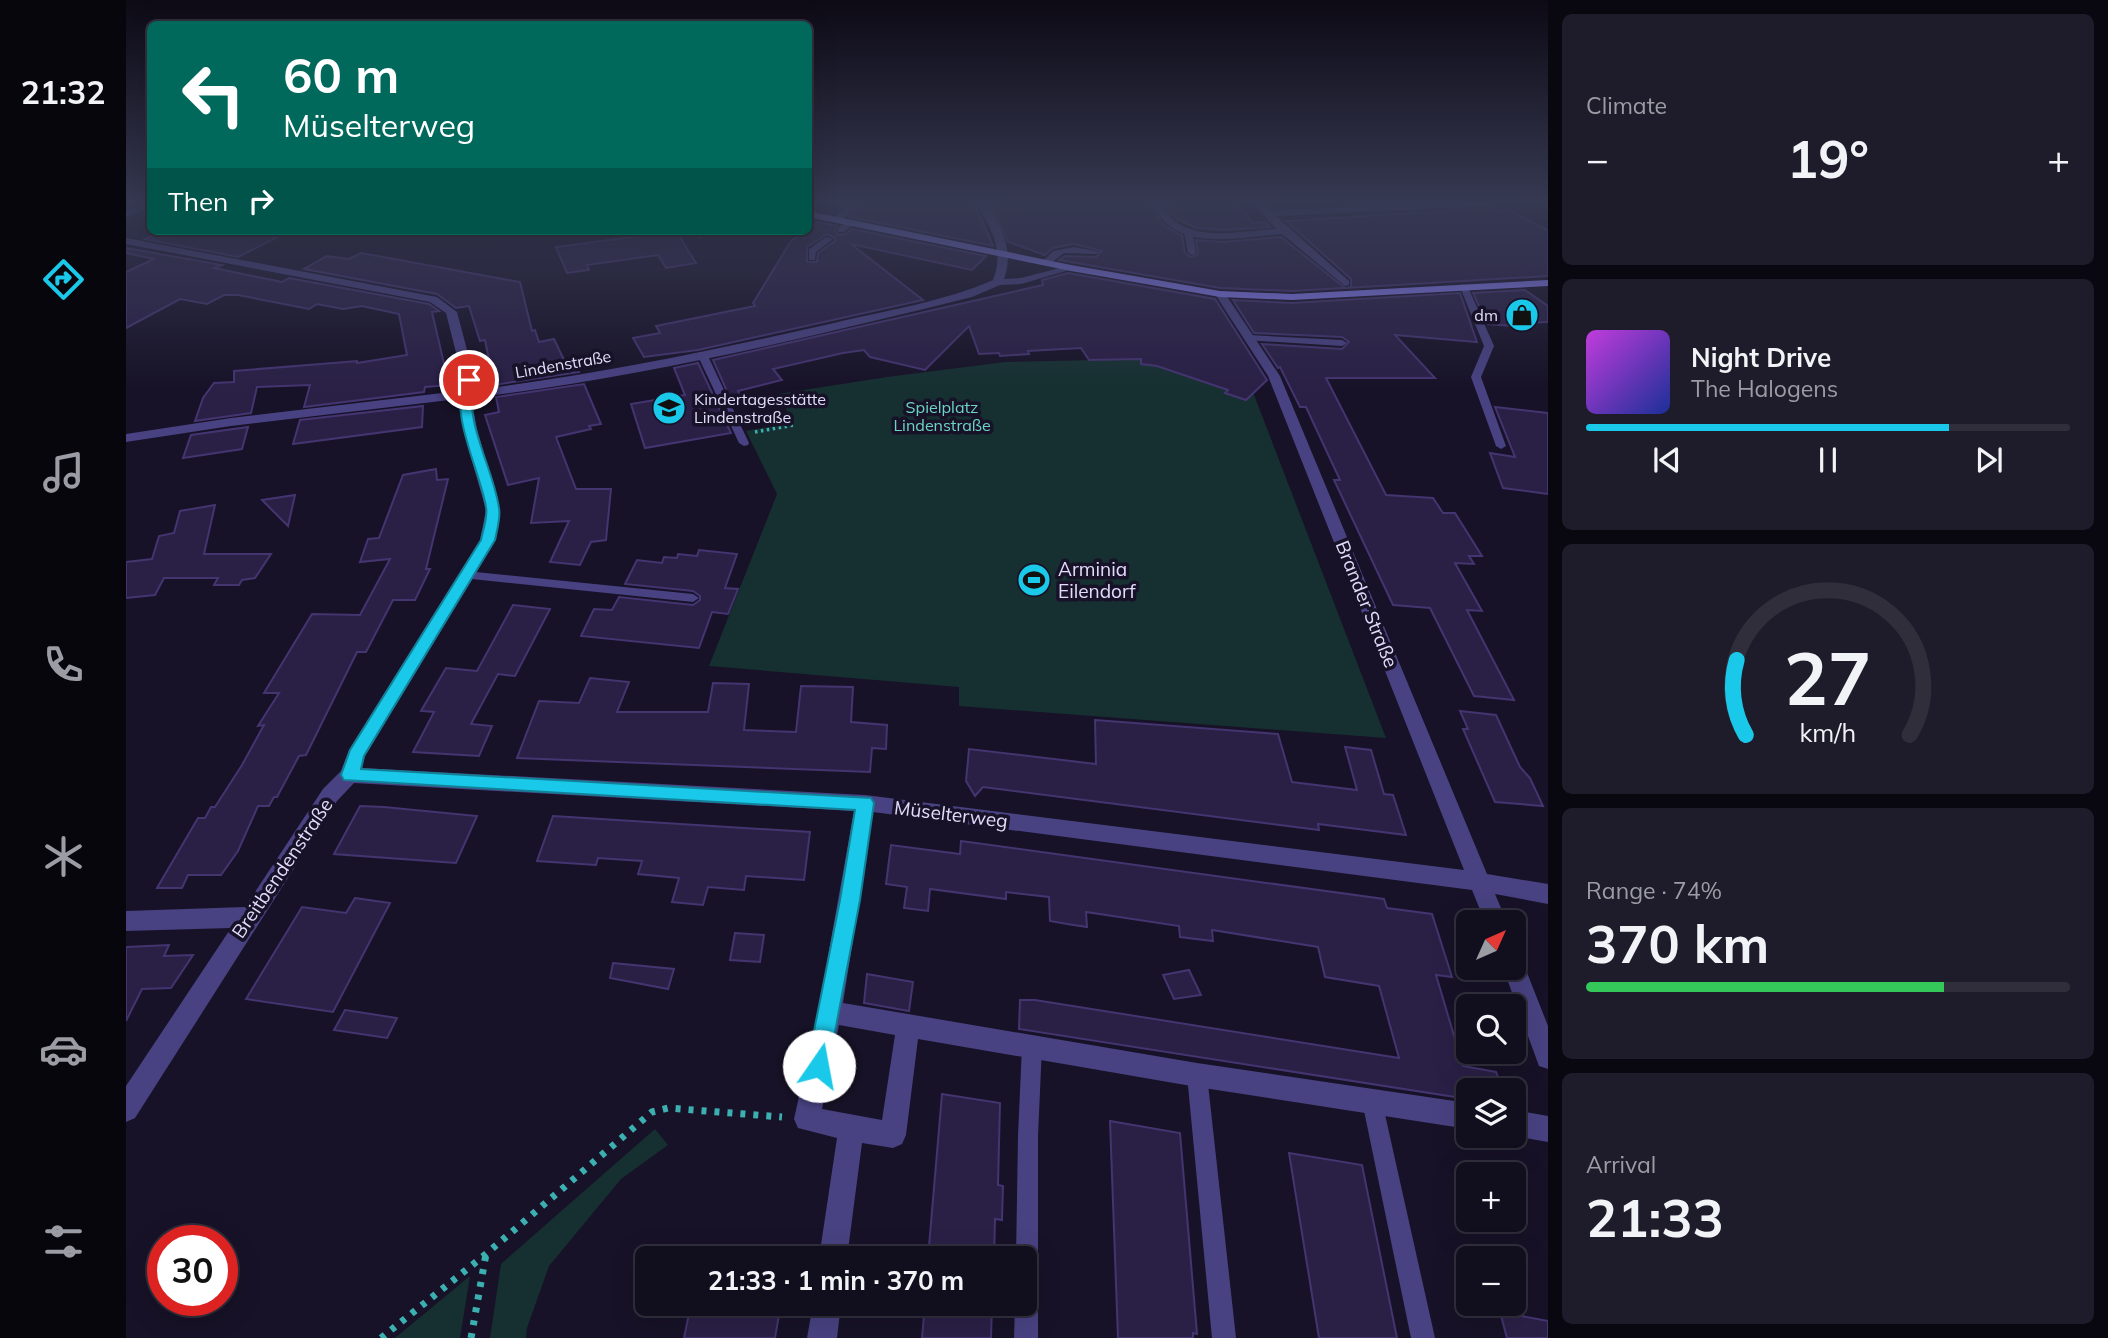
<!DOCTYPE html>
<meta charset="utf-8">
<style>
body{margin:0;font-family:Mulish,sans-serif;background:#1e1c2a;color:#f1f3f6;height:100vh;display:flex;flex-direction:column;font-size:26px;white-space:nowrap}
*{box-sizing:border-box;margin:0}
p{font-size:23px;color:#9c9ca4}
.icon{flex:none;width:38px;height:38px;fill:none;stroke:currentColor;stroke-width:2;stroke-linecap:round;stroke-linejoin:round}
.map{position:relative;flex:1;overflow:hidden}
.drawer{display:flex;flex-direction:column;gap:14px;padding:14px;background:#090810;width:560px}
.drawer>*{flex:none}
.banner{position:absolute;left:21px;top:21px;width:665px;height:214px;border-radius:10px;box-shadow:0 7px 28px #0002,0 0 0 2px #302e3b;background:#00695c;color:#fff;overflow:hidden}
.needle{width:46px;rotate:45deg}
.fabs{position:absolute;left:1330px;top:910px;display:grid;gap:14px}
.fabs a{display:grid;place-items:center;width:70px;height:70px;border-radius:10px;background:#110e1d;box-shadow:0 7px 28px #0002,0 0 0 2px #302e3b;font-size:35px}
.speed{position:absolute;left:21px;top:1225px;display:flex;gap:14px;font-size:35px;font-weight:700;text-align:center}
.speed>*{display:grid;place-content:center;width:91px;height:91px;border-radius:50%;background:#110e1d;box-shadow:0 7px 28px #0002,0 0 0 2px #302e3b;line-height:1}
.speed .limit{border:10px solid #d22;background:#fff;color:#111}
.pin{position:absolute;display:grid;place-items:center;width:60px;height:60px;color:#fff;margin:-30px;border:4px solid #fff;border-radius:50%;box-shadow:0 2px 7px #0007}
.me{position:absolute;width:77px;margin:-38px;rotate:12deg;stroke-linejoin:round;filter:drop-shadow(0 0 5px #0008)}
.turn{display:flex;align-items:center;gap:24px;height:147px;padding:0 21px;font-size:32px}
.turn .icon{width:91px;height:91px;stroke-width:2.5}
.turn b{display:block;font-size:49px;line-height:60px}
.then{display:flex;align-items:center;height:66px;padding:0 21px;background:#0003;gap:14px;font-size:26px}
.big{font-size:52px;font-weight:700;line-height:1.1}
.drawer .tile{flex:1;display:flex;flex-direction:column;justify-content:center;gap:10px;min-width:0;padding:0 24px;border-radius:10px;background:#1e1c2a}
.drawer .dial{align-items:center;gap:0}
.dial svg{height:182px;overflow:visible;fill:none;stroke:#302e3b;stroke-width:7;stroke-linecap:round;text-anchor:middle}
.dial text{fill:#f1f3f6;stroke:none}
.song{display:flex;align-items:center;gap:21px}
.cover{width:84px;height:84px;border-radius:10px;background:linear-gradient(135deg,hsl(290 70% 55%),hsl(230 70% 35%))}
.played{height:7px;border-radius:4px;background:linear-gradient(90deg,#1ac8ea 75%,#302e3b 75%)}
.keys{display:flex;justify-content:space-around;direction:ltr}
.heat{display:flex;justify-content:space-between;align-items:center;font-size:38px;direction:ltr}
.charge{height:10px;border-radius:5px;background:linear-gradient(90deg,#34c759 74%,#302e3b 0)}
.trip{position:absolute;left:509px;top:1246px;width:402px;height:70px;border-radius:10px;background:#110e1d;box-shadow:0 7px 28px #0002,0 0 0 2px #302e3b;font-weight:700;line-height:70px;text-align:center}
main{display:flex;flex:1;min-height:0}
.tabs{display:flex;flex-direction:column;width:126px;justify-content:space-around;align-items:center;background:#07060c;color:#9c9ca4}
.tabs .icon{width:49px;height:49px}
.tabs .current{color:#1ac8ea}
.tabs b{font-size:32px;color:#f1f3f6}
.map>svg:first-child{display:block}
.green{fill:#163031}
.building{fill:#2a2046;stroke:#443470;stroke-width:2;fill-rule:evenodd}
.lines{fill:none;stroke-linecap:round;stroke-linejoin:round}
.path-far1{stroke:#3cafb0;stroke-width:3.5;stroke-dasharray:2.5 3.5;stroke-linecap:butt}
.path{stroke:#3cafb0;stroke-width:7;stroke-dasharray:5 8;stroke-linecap:butt}
.lane{fill:#484282;fill-rule:evenodd}
.street{fill:#484282;fill-rule:evenodd}
.secondary{fill:#867cf3;fill-rule:evenodd}
.route{fill:#1ac8ea;stroke:#118298;stroke-width:2}
.labels{text-anchor:middle;dominant-baseline:central;stroke-width:7;stroke-linejoin:round;paint-order:stroke}
.far-poi-label{font-size:16px;fill:#e2dcfc;stroke:#171227;text-anchor:end}
.far-street-label{font-size:16px;fill:#e2dcfc;stroke:#171227}
.far-park-label{font-size:16px;fill:#6dd6c3;stroke:#171227}
.poi-label{font-size:19px;fill:#e2dcfc;stroke:#171227;text-anchor:start}
.street-label{font-size:19px;fill:#e2dcfc;stroke:#171227}
</style>
<main>
<nav class="tabs">
<b>21:32</b>
<svg class="icon current" aria-label="directions" viewBox="0 0 24 24"><path d="M12 3l9 9-9 9-9-9zM9 14v-3h6M13 9l2 2-2 2"/></svg>
<svg class="icon" aria-label="music" viewBox="0 0 24 24"><path d="M9 18V5l10-2v13"/><circle cx="6" cy="18" r="3"/><circle cx="16" cy="16" r="3"/></svg>
<svg class="icon" aria-label="phone" viewBox="0 0 24 24"><path d="M5 4h4l2 5-3 2q2 4 5 5l2-3 5 2v4C11 20 4 13 5 4z"/></svg>
<svg class="icon" aria-label="climate" viewBox="0 0 24 24"><path d="M12 3v18M4 7l16 10M4 17L20 7"/></svg>
<svg class="icon" aria-label="car" viewBox="0 0 24 24"><path d="M5 17H2v-5l4-1 3-4h7l3 4 3 1v5h-3M9 17h6M6 11h13"/><circle cx="7" cy="17" r="2"/><circle cx="17" cy="17" r="2"/></svg>
<svg class="icon" aria-label="filters" viewBox="0 0 24 24"><path d="M4 7h16M4 17h16"/><circle cx="9" cy="7" r="2"/><circle cx="15" cy="17" r="2"/></svg>
</nav>
<div class="map">
<svg width="1422" height="1338" viewBox="0 0 1422 1338">
<rect width="100%" height="100%" fill="#171227"/>
<g class="green">
<path d="M1012,359L1038,362L1115,361L1260,738L833,706V687L583,666L651,494L620,431L667,422L652,394L761,377L879,362Z"/>
<path d="M529,1129L542,1145L495,1179L423,1266L401,1328L400,1338H364L375,1264Z"/>
<path d="M344,1276L334,1338H269Z"/>
</g>
<g class="building">
<path d="M719,202H848L867,246L724,217L731,208L717,204Z"/>
<path d="M863,202H1021L1039,226L1056,236L1059,253L1065,257L1072,254L1070,240L1097,242L1155,237L1219,288L1166,291L1094,288L933,260L939,256L970,257L976,251L948,244L927,248L919,255L882,242Z"/>
<path d="M1037,202H1110L1127,223L1140,222L1144,227L1097,230L1070,228L1049,218Z"/>
<path d="M1370,208V212L1382,210L1422,230V276L1220,288L1225,287V279L1160,221Z"/>
<path d="M692,222L711,226L709,232L712,235L720,234L726,229L860,256L846,270L725,244L797,300L572,350L518,357L507,338L534,333L530,326L629,306L627,303L665,241ZM701,234L709,238V241L692,253L691,262H681V247Z"/>
<path d="M37,231H163L112,257L19,239Z"/>
<path d="M550,231L570,263L540,268L532,255L461,265L463,270L441,273L430,247Z"/>
<path d="M0,248L96,265L88,268L156,282L163,278L303,304L313,311L306,312L323,385L299,387L298,392L178,407L184,385L131,387L125,413L69,421L77,398L88,383L108,382V371L231,361V363L281,355L273,314L236,306L217,309L191,304L183,309L112,295H98L81,304L54,299L0,328V272L28,259L0,253Z"/>
<path d="M235,253L394,282L406,331L409,330L413,342L428,339L438,360L446,358L453,372L368,385L359,340L354,341L343,306L330,308L311,294L178,269L201,256L223,259Z"/>
<path d="M942,273L1089,299L1141,380L1120,400L1099,393L1102,390L1031,366L1015,364V359L963,360L955,348L902,351L903,354L874,356L873,353L853,354L843,326L799,370L744,357L738,350L717,353L647,369L656,380L612,391L614,396L604,398L587,360L917,285L916,280Z"/>
<path d="M1399,290L1422,306V322L1397,323L1399,327L1361,324L1347,293Z"/>
<path d="M1334,293L1351,342L1269,335L1309,378H1200L1260,495L1307,498L1317,513H1329L1356,556H1343L1348,564L1329,563L1356,611L1341,610L1388,700L1348,696L1304,608L1267,605L1208,480H1214L1180,407H1174L1154,367L1152,368L1136,344L1216,349L1223,342L1216,337L1128,333L1107,300L1166,303Z"/>
<path d="M572,363L605,433L519,448L505,404L559,395L548,368Z"/>
<path d="M458,384L475,424L463,426L465,429L430,437L450,489H485L480,540L465,542L454,565L424,562L443,521L405,523L413,478L382,485L359,415L373,412L370,397Z"/>
<path d="M297,406L296,427L167,444L174,420Z"/>
<path d="M1369,407L1422,413V494L1377,488L1364,453L1389,457Z"/>
<path d="M122,427L116,449L57,458L65,435Z"/>
<path d="M310,469L311,480L322,479L300,569H304L289,600H267L240,652H231L180,755L173,756L151,797H148L143,806H132L112,851L95,875H62L56,888H31L72,818H79L85,807H89L116,765L138,725L132,726L153,693H138L186,614L234,615L264,559L234,562L242,539L253,538L277,475Z"/>
<path d="M169,495L162,526L136,500Z"/>
<path d="M89,505L78,554H145L129,578L116,580L113,585H88L92,578H38L29,595L0,598V562L26,559L33,536L48,533L54,511Z"/>
<path d="M573,550L611,554L599,588L612,589L602,614L586,612L573,648L455,636L468,609L486,610L493,597L567,605L574,600V596L567,591L499,584L511,560L536,563L538,557L551,558L552,554L571,556Z"/>
<path d="M387,605L424,609L389,676L372,674L345,724L366,726L353,756L287,752L308,712L295,711L320,668L351,671Z"/>
<path d="M464,678L503,682L491,712H582L587,683L623,684L618,730L670,732L675,686L727,687L725,722L761,725L760,749L746,748L744,772L391,758L413,701L453,703Z"/>
<path d="M1334,711L1370,715L1394,767L1404,778L1417,806L1369,802L1337,729H1342Z"/>
<path d="M969,720L1152,734L1166,782L1231,790L1219,747L1245,750L1258,794L1267,795L1280,835L1192,824L1193,830L857,787L849,796L840,781L843,749L970,764Z"/>
<path d="M234,806L258,807L351,816L330,863L208,854Z"/>
<path d="M427,816L684,832L678,880L620,876L618,890L582,887L577,905L546,902L553,878L512,874L516,861L472,858L470,865L411,861Z"/>
<path d="M835,841L1258,899L1261,908L1306,914L1326,977L1310,975L1337,1066L1370,1072L1377,1090H1342V1099L893,1029L894,1000H909L1273,1058L1253,986L1199,977L1192,947L1086,930L1087,941L1054,937L1053,926L960,912L961,927L941,924L924,921L923,897L880,892V899L804,889L802,911L778,908L781,887L760,884L765,845L834,854Z"/>
<path d="M229,898L264,903L207,1012L120,999L176,907L220,913Z"/>
<path d="M609,933L638,935L634,962L604,960Z"/>
<path d="M43,945L38,956L67,955L45,988L16,989L0,1021V947Z"/>
<path d="M487,963L548,969L542,989L484,978Z"/>
<path d="M1063,970L1075,995L1048,999L1037,975Z"/>
<path d="M741,974L787,982L783,1011L738,1003Z"/>
<path d="M219,1010L271,1018L261,1038L208,1030Z"/>
<path d="M816,1094L874,1103L872,1185L877,1186L876,1220L869,1219L868,1258H802Z"/>
<path d="M984,1121L1054,1133L1071,1334L1067,1333V1338H992Z"/>
<path d="M1163,1153L1236,1165L1271,1338H1193Z"/>
<path d="M565,1304H628L654,1309L649,1338H558Z"/>
<path d="M799,1304H866L865,1338H796Z"/>
<path d="M1374,1312L1422,1321V1338H1381Z"/>
</g>
<g class="lines">
<path class="path-far1" d="M629,432L668,425"/>
<g class="path">
<path d="M255,1338L360,1254L526,1112L542,1108L656,1117"/>
<path d="M345,1338L360,1254"/>
</g>
<g class="lane">
<path d="M685,202H697L698,203L694,205Z"/>
<path d="M716,206L729,209L713,222H707V218L719,210Z"/>
<path d="M722,221L729,223L718,232H712V228Z"/>
<path d="M1062,228L1066,230L1070,253L1066,255L1062,253L1058,230Z"/>
<path d="M592,231H612L574,238L570,236Z"/>
<path d="M700,237L707,239L690,252L689,260H683V249Z"/>
<path d="M948,247L974,252L970,254L938,253L922,265L915,263L927,251Z"/>
<path d="M1338,284L1342,287L1368,346L1355,377L1380,446L1375,449L1370,446L1345,377L1358,346L1334,287Z"/>
<path d="M1123,335L1216,340L1221,343L1216,346L1120,340V336Z"/>
<path d="M573,352L581,354L623,443L622,445L618,446L613,443L571,354Z"/>
<path d="M340,571L567,594L573,598L567,602L336,578L334,575Z"/>
<path d="M906,1036L913,1039L916,1046L912,1136V1338H888L889,1304H900V1258H890L892,1136L896,1046L899,1039Z"/>
<path d="M1071,1065L1078,1068L1081,1075L1110,1338H1086L1061,1075L1064,1068Z"/>
<path d="M1246,1091L1253,1094L1256,1101L1309,1338H1285L1236,1101L1239,1094Z"/>
</g>
<g class="street">
<path d="M24,202V208L0,217V211Z"/>
<path d="M850,202H860C874,227 889,249 878,279L895,278L945,265L950,268L895,284L874,285L846,297C681,338 513,378 345,398L351,429L374,510L370,540L239,756L236,768L739,795L1338,870L1142,376L1089,294L1098,292L1154,376L1361,874L1422,884V904L1369,894L1381,922H1359L1346,890L747,812L717,1003L1071,1063L1342,1103V1129L1071,1087L792,1039L780,1135L776,1144L767,1148L736,1143L721,1258H693L711,1138L672,1128L668,1119L692,1012L728,811L228,783L211,801L9,1118L0,1122V1086L105,928L0,931V911L119,907L197,789L215,771L223,750L354,540L360,510L337,429L332,399L105,426L0,442V434L105,418L333,391L337,380L320,313L304,302L0,244V238L311,297L331,312L349,380L346,390C467,376 589,350 708,323C761,310 817,302 867,280C879,250 865,229 850,202ZM713,1025L769,1035L756,1120L696,1109Z"/>
<path d="M1024,202H1034C1038,208 1042,215 1047,220C1073,242 1120,230 1150,229L1126,202H1136L1145,211L1321,202H1380L1375,205L1150,216L1223,281V285L1219,286L1156,234C1122,236 1070,249 1041,224C1035,218 1030,209 1024,202Z"/>
<path d="M1388,957L1396,960L1422,1026V1069L1413,1066L1377,968H1388Z"/>
<path d="M1388,1110L1422,1116V1142L1388,1136Z"/>
<path d="M687,1304H715L711,1338H681Z"/>
</g>
<path class="secondary" d="M682,211L945,265L1094,291L1166,294L1422,280V286L1166,300L1094,297L945,271L682,217Z"/>
</g>
<linearGradient id="sky" x2="0" y2="1"><stop stop-color="#0d0a15"/><stop offset="0.52" stop-color="#363952"/><stop offset="1" stop-color="#363952" stop-opacity="0"/></linearGradient>
<rect width="1422" height="389" fill="url(#sky)"/>
<path class="route" d="M339,377L348,380C337,422 367,466 373,508C375,517 371,530 369,540L238,756L235,769L745,798L748,803L734,900L701,1074L693,1077L685,1074L681,1066L714,900L729,810L218,780L215,775L224,750L355,540C357,530 362,517 360,507C354,470 322,413 339,377Z"/>
<defs>
<symbol id="shop-disc" viewBox="-11 -11 22 22"><circle r="9.5" fill="#1ac8ea" stroke="#171227"/><path d="M-5-2.5h2.3a2.7 3.5 0 0 1 5.4 0H5L5.5 6h-11ZM-1.5-2.5h3a1.5 2.3 0 0 0-3 0Z" fill="#111"/></symbol>
<symbol id="school-disc" viewBox="-11 -11 22 22"><circle r="9.5" fill="#1ac8ea" stroke="#171227"/><path d="M0-5L7-2L0 1L-7-2ZM-4 1L0 2.5L4 1V4Q0 6-4 4Z" fill="#111"/></symbol>
<symbol id="stadium-disc" viewBox="-11 -11 22 22"><circle r="9.5" fill="#1ac8ea" stroke="#171227"/><path d="M0-5a6.5 5 0 1 0 0 10a6.5 5 0 1 0 0-10ZM-3.5-1.8h7v3.6h-7Z" fill="#111"/></symbol>
</defs>
<g fill-rule="evenodd">
<use href="#shop-disc" x="1377" y="296" width="38" height="38"/>
<use href="#school-disc" x="524" y="389" width="38" height="38"/>
<use href="#stadium-disc" x="889" y="561" width="38" height="38"/>
</g>
<g class="labels">
<g class="far-poi-label">
<text x="1372" y="315">dm</text>
<text x="568" y="399" text-anchor="start">Kindertagesstätte<tspan x="568" dy="18">Lindenstraße</tspan></text>
</g>
<g class="far-street-label">
<text transform="translate(437 364) rotate(-10)">Lindenstraße</text>
</g>
<g class="far-park-label">
<text x="816" y="407">Spielplatz<tspan x="816" dy="18">Lindenstraße</tspan></text>
</g>
<g class="poi-label">
<text x="932" y="569">Arminia<tspan x="932" dy="22">Eilendorf</tspan></text>
</g>
<g class="street-label">
<text transform="translate(1241 604) rotate(68)">Brander Straße</text>
<text transform="translate(825 814) rotate(7)">Müselterweg</text>
<text transform="translate(156 868) rotate(-56)">Breitbendenstraße</text>
</g>
</g>
</svg>
<div class="fabs">
<a><svg class="needle" viewBox="-14 -14 28 28"><path d="M0-13l5 13h-10z" fill="#e53935"/><path d="M0 13l5-13h-10z" fill="#9c9ca4"/></svg></a>
<a><svg class="icon" aria-label="search" viewBox="0 0 24 24"><circle cx="10" cy="10" r="6"/><path d="M15 15l6 6"/></svg></a>
<a><svg class="icon" aria-label="layers" viewBox="0 0 24 24"><path d="M12 4l9 5-9 5-9-5zM3 14l9 5 9-5"/></svg></a>
<a>+</a>
<a>−</a>
</div>
<div class="speed"><div class="limit">30</div></div>
<div class="pin" style="left:343px;top:380px;background:#d93025"><svg class="icon" aria-label="arrive" viewBox="0 0 24 24"><path d="M6 21V4h12l-3 4 3 4H6"/></svg></div>
<svg class="me" style="left:693px;top:1066px" viewBox="-20 -20 40 40"><circle r="19" fill="#fff"/><path d="M0-13L10 11 0 6-10 11z" fill="#1ac8ea"/></svg>
<div class="trip">21:33 · 1 min · 370 m</div>
<div class="banner">
<div class="turn"><svg class="icon" aria-label="left" viewBox="0 0 24 24"><path d="M17 20v-9H6M10 6l-5 5 5 5"/></svg><div><b>60 m</b>Müselterweg</div></div>
<div class="then">Then<svg class="icon" aria-label="right" viewBox="0 0 24 24"><path d="M7 20v-9h11M14 6l5 5-5 5"/></svg></div>
</div>
</div>
<section class="drawer">
<div class="tile"><p>Climate</p>
<div class="heat"><a>−</a><b class="big">19°</b><a>+</a></div>
</div>
<div class="tile">
<div class="song"><i class="cover"></i><div><b>Night Drive</b><p>The Halogens</p></div></div>
<div class="played"></div>
<div class="keys"><svg class="icon" aria-label="previous" viewBox="0 0 24 24"><path d="M18 5L8 12l10 7zM5 5v14"/></svg><svg class="icon" aria-label="pause" viewBox="0 0 24 24"><path d="M8 5v14M16 5v14"/></svg><svg class="icon" aria-label="next" viewBox="0 0 24 24"><path d="M6 5l10 7-10 7zM19 5v14"/></svg></div>
</div>
<div class="tile dial"><svg viewBox="0 0 100 80">
<path d="M14 69A42 42 0 1 1 86 69"/>
<path d="M14 69A42 42 0 0 1 10 36" stroke="#1ac8ea"/>
<text x="50" y="56" font-size="32" font-weight="700">27</text>
<text x="50" y="72" font-size="11">km/h</text>
</svg></div>
<div class="tile"><p>Range · 74%</p><b class="big">370 km</b><div class="charge"></div></div>
<div class="tile"><p>Arrival</p><b class="big">21:33</b></div>
</section>
</main>
